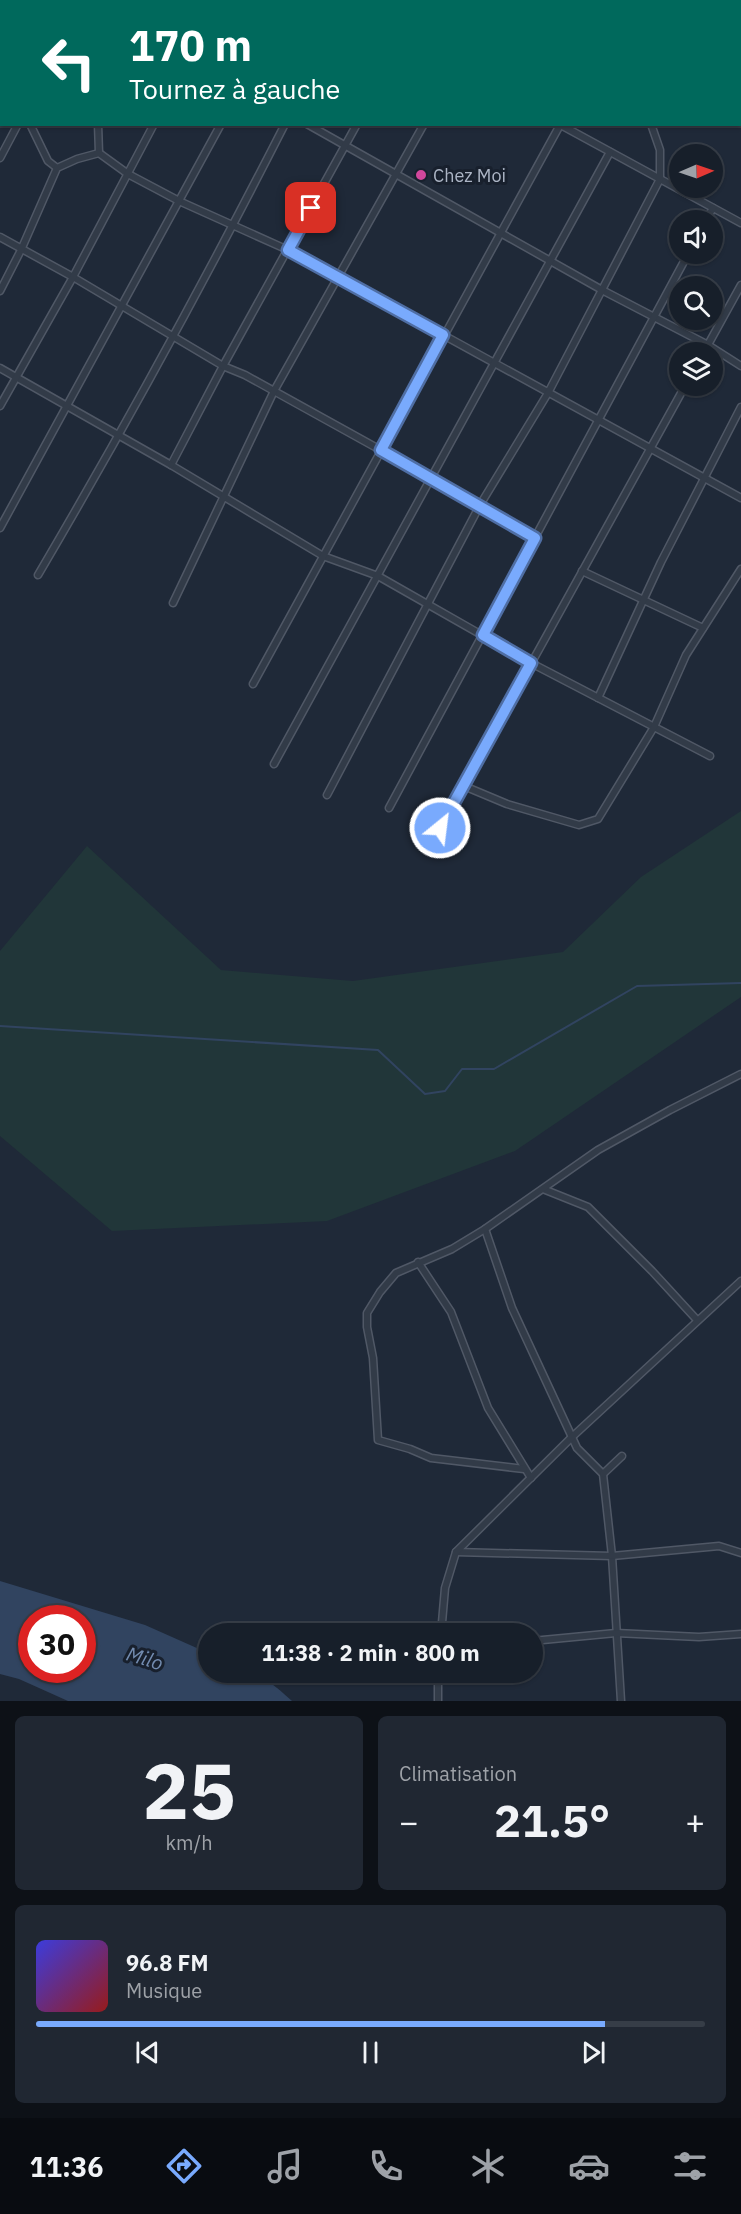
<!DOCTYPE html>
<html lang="fr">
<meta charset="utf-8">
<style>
body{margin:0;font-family:"IBM Plex Sans",sans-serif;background:#202732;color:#f1f3f6;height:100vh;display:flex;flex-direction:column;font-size:22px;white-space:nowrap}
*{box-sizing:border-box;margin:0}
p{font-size:20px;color:#9ea2a8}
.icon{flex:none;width:33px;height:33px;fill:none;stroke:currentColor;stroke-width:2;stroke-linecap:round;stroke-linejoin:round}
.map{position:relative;height:1701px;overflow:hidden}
.drawer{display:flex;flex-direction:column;gap:15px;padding:15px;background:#0d1117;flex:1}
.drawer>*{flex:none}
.banner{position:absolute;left:0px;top:0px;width:741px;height:126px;box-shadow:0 2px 4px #0004,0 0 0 2px #363d47;background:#00695c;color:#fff;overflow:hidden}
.needle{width:39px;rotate:88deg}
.tools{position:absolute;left:669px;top:144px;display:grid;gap:12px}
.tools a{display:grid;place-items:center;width:54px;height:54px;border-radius:50%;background:#171f2a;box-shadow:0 2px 4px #0004,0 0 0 2px #363d47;font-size:30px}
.speed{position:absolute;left:18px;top:1605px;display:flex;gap:12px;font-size:30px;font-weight:700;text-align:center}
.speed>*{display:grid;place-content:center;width:78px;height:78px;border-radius:50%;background:#171f2a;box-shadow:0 2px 4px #0004,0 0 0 2px #363d47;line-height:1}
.speed .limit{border:9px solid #d22;background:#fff;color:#111}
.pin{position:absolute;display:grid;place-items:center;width:51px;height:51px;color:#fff;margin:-26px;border-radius:12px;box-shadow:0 3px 9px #0006}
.me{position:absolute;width:66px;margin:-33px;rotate:29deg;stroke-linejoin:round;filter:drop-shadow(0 0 4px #0008)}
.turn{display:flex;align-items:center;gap:21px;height:126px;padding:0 30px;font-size:27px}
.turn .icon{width:78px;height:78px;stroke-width:2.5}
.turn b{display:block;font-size:42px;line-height:51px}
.big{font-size:45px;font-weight:700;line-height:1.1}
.drawer .tile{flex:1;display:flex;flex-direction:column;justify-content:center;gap:9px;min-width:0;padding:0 21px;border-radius:9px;background:#202732}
.drawer .dial{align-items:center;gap:0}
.dial b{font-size:78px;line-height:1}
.song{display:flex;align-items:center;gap:18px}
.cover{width:72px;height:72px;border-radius:9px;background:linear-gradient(135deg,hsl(240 70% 55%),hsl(0 70% 35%))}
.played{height:6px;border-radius:3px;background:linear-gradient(90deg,#79aafd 85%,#363d47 85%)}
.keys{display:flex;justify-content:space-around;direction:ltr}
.heat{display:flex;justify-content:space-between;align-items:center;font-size:33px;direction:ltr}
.drawer .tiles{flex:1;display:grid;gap:15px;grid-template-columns:1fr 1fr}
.tile:last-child{grid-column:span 2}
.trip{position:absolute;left:198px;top:1623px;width:345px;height:60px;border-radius:30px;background:#171f2a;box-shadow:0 2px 4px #0004,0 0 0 2px #363d47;font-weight:700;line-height:60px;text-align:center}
.menu{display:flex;height:96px;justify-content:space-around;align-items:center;background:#090c11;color:#9ea2a8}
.menu .icon{width:42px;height:42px}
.menu .current{color:#79aafd}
.menu b{font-size:27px;color:#f1f3f6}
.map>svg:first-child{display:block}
.green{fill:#213639}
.water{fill:#314460;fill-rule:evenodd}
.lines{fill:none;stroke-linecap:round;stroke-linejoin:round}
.stream{stroke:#314460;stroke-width:2}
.street-casing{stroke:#505866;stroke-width:9}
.street{stroke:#323b48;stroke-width:6}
.route-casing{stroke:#4f6ea4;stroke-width:15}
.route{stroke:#79aafd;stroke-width:10}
.hotel-dot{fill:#d1479c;stroke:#18202d;stroke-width:2}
.labels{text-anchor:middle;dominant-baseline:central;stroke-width:6;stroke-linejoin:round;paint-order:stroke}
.poi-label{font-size:18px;fill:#acb5c5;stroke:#18202d;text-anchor:start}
.water-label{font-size:20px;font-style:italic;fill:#738cb0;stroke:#18202d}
</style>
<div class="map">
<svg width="741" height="1701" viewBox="0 0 741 1701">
<rect width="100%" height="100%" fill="#1f2938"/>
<path class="green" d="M741,811V997L515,1151L327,1221L112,1231L0,1136V951L87,846L221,970L353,981L563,952L641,877Z"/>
<path class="water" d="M0,1581L145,1625L208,1653V1672C254,1672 257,1669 292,1701H68L19,1679L0,1674ZM32,1618H82V1670H32Z"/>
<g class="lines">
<path class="stream" d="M0,1026L378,1050L425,1094L445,1091L462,1069H494L637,986L741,983"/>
<defs>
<g id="street">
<path d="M76,0L79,2"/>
<path d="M336,0L339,2"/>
<path d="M708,0L709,2"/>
<path d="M18,2L19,0"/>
<path d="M153,2L154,0"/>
<path d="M219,2L220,0"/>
<path d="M285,2L286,0"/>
<path d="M422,2V0"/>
<path d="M510,2V0"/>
<path d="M0,35L2,32"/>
<path d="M740,93L741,97"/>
<path d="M0,99L2,100"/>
<path d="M30,124L48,161L57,168"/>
<path d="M98,124L99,153"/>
<path d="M307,124L602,290L708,345L741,366"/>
<path d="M357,124L223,366L171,465L323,556L378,576L531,663L710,756"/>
<path d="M559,124L741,223"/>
<path d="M0,158L18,124"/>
<path d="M706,220L713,208"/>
<path d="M0,237L73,277L223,366L245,375L480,505L535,538"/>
<path d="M0,291L21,250L57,168L77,159L99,153L128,174L179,201L288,250L741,498"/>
<path d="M704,352L741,285"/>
<path d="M0,368L171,465"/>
<path d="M0,406L73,277L154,124"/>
<path d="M0,528L221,124"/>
<path d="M582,571L703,628"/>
<path d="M38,575C125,427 207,277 285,124"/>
<path d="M173,603L274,391L424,124"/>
<path d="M253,684L560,125"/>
<path d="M598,698L661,562L741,407"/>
<path d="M274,764L610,152"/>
<path d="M464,786L507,804L579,825L598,819L654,727L686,655L741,569"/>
<path d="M327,795L480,505L548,393L660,179V150L651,124"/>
<path d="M389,808L688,254"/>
<path d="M440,828L685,386"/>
<path d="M543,1189L588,1207L652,1271L697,1320"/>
<path d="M485,1229L512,1308L577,1448L603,1474L612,1556L621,1701"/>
<path d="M418,1262L451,1312L488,1408L531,1478"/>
<path d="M524,1469L431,1458L410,1449L378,1440L373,1358L367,1327V1313L380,1292L396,1273L452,1249L485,1229L598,1150L670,1110L741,1074"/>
<path d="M603,1474L622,1456"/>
<path d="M456,1552L612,1556L719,1546L741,1553"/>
<path d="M441,1634L445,1588L456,1552L572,1437L741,1281"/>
<path d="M532,1641L616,1633L699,1637L741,1634"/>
<path d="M438,1672V1701"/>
</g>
</defs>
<use href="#street" class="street-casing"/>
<use href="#street" class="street"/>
</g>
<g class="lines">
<defs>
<path id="route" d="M311,208L288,250L443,335L381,450L535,538L483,635L531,663L440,828"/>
</defs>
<use href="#route" class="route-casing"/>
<use href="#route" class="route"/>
</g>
<circle class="hotel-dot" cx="421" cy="175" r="6"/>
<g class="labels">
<g class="poi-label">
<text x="433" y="175">Chez Moi</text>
</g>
<g class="water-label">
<text transform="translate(145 1658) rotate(17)">Milo</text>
</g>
</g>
</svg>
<div class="tools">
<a><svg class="needle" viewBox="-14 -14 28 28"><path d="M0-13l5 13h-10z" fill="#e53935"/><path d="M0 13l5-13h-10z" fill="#9ea2a8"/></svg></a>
<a><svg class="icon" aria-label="sound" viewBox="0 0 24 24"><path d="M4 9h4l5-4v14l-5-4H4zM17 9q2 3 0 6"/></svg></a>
<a><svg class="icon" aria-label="search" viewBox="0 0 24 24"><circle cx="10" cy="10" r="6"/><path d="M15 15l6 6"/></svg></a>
<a><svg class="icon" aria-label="layers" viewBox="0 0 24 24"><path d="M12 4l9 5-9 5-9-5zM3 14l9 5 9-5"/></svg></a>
</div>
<div class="speed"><div class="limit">30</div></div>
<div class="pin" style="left:311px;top:208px;background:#d93025"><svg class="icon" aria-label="arrive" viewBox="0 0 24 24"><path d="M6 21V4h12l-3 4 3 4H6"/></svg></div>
<svg class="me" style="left:440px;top:828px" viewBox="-20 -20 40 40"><circle r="17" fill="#79aafd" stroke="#fff" stroke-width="3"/><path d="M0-11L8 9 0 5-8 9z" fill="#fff"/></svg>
<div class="trip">11:38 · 2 min · 800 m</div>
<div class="banner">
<div class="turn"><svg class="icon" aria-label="left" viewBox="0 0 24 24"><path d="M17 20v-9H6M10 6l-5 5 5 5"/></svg><div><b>170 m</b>Tournez à gauche</div></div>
</div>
</div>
<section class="drawer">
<div class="tiles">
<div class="tile dial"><b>25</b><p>km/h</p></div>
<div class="tile"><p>Climatisation</p>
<div class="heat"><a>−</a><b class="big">21.5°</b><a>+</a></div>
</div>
<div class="tile">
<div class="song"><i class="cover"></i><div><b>96.8 FM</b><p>Musique</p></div></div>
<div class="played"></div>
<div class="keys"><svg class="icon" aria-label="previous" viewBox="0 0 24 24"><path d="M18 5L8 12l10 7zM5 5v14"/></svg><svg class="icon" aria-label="pause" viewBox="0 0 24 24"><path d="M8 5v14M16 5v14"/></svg><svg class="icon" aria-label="next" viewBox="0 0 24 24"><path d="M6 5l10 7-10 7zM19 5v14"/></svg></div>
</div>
</div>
</section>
<nav class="menu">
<b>11:36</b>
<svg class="icon current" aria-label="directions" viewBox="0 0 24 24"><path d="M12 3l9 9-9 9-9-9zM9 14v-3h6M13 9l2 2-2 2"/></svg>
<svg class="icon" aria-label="music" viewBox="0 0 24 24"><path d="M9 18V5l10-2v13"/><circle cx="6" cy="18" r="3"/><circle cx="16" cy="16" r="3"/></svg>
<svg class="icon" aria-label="phone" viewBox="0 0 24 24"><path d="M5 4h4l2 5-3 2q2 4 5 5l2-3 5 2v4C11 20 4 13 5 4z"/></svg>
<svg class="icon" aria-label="climate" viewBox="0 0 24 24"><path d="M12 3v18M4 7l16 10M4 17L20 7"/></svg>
<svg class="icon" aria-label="car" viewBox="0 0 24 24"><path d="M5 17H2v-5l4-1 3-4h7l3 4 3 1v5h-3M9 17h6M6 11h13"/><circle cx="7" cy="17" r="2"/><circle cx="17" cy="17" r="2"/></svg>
<svg class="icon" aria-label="filters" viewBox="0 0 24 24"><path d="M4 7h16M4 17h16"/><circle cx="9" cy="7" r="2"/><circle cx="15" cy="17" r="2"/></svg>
</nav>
